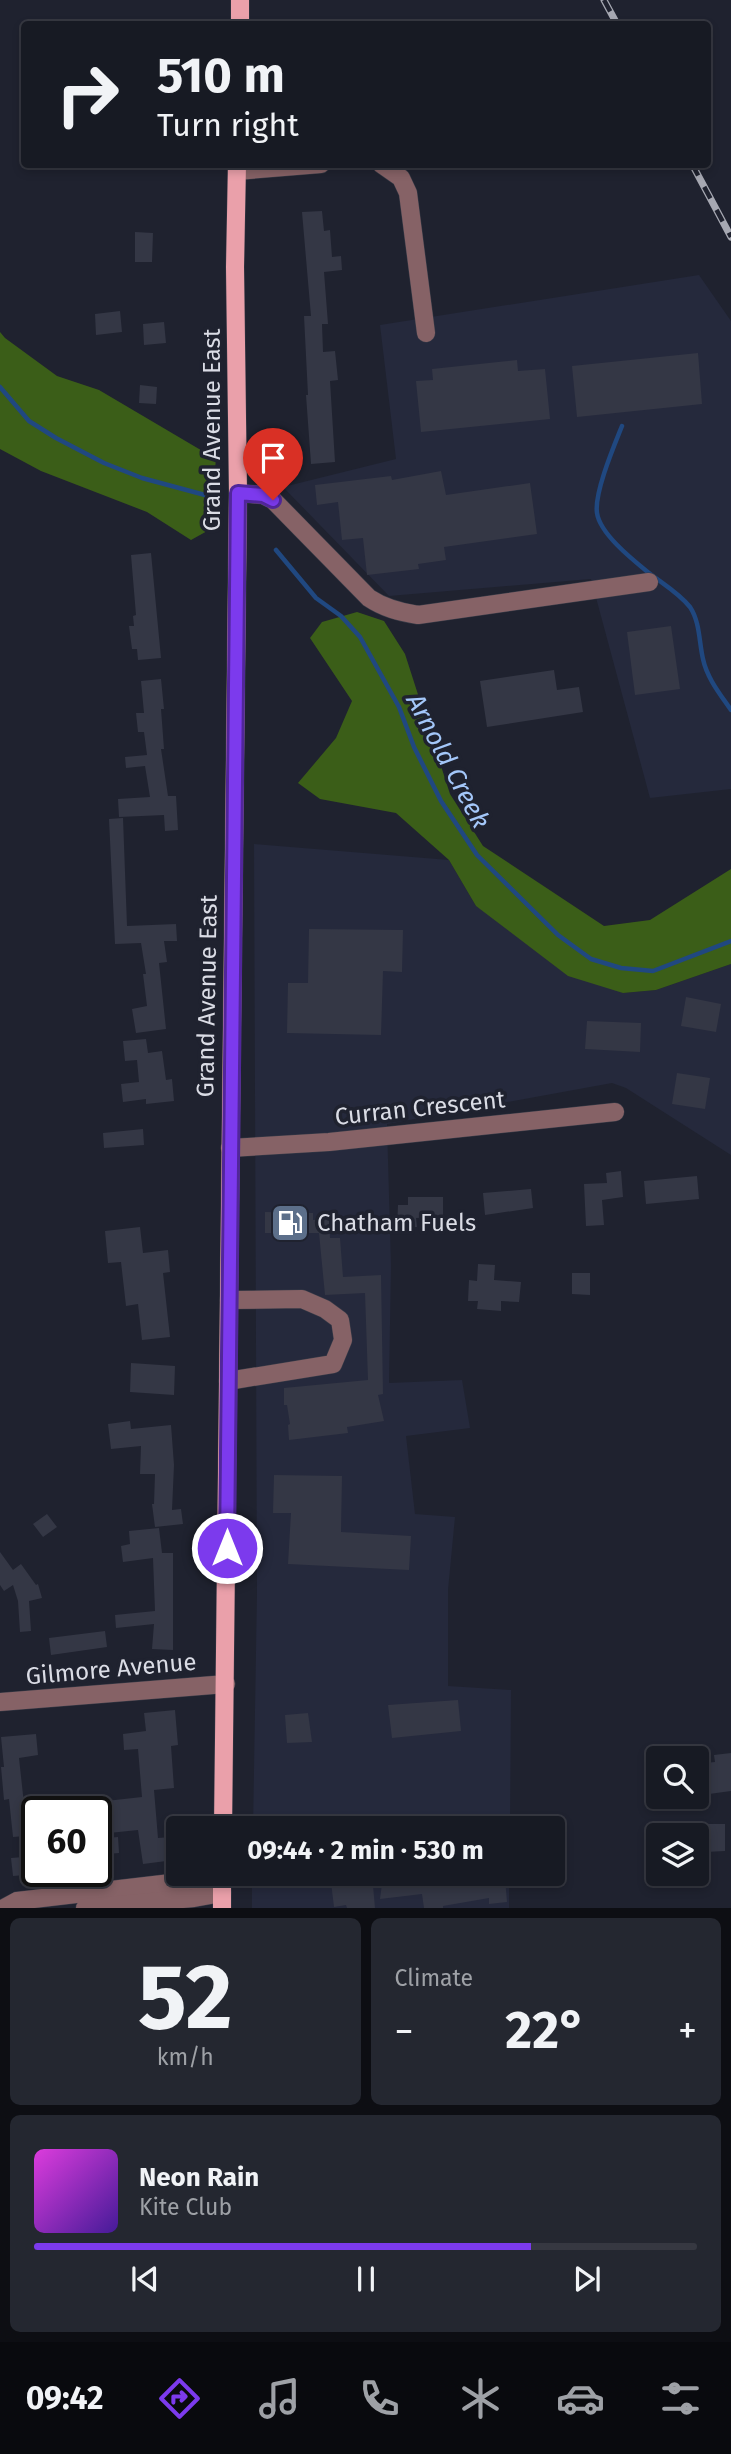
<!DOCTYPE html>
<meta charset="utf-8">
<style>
body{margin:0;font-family:"Fira Sans",sans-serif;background:#242730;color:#f1f3f6;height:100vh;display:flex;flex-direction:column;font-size:26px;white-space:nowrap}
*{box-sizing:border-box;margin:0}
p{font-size:23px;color:#9ea1a6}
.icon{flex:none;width:38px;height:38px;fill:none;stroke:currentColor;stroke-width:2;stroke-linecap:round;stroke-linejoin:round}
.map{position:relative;height:1908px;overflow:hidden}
.details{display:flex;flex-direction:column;gap:10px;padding:10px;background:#0d0e13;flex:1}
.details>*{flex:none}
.banner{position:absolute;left:21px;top:21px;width:690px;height:147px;border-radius:7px;box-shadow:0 4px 10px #0003,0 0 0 2px #363841;background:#171a23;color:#f1f3f6;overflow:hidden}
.buttons{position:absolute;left:646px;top:1746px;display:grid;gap:14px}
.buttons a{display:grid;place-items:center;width:63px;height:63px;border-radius:7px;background:#171a23;box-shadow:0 4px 10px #0003,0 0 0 2px #363841;font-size:35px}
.speed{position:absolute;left:21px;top:1796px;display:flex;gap:14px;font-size:35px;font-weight:700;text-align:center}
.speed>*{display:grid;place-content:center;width:91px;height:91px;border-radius:50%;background:#171a23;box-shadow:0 4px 10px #0003,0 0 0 2px #363841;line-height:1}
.speed .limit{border:4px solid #111;border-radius:10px;background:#fff;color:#111}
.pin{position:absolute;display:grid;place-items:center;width:60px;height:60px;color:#fff;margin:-72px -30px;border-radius:50% 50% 50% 0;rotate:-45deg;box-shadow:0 0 7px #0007}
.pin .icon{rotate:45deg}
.me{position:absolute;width:77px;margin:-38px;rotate:0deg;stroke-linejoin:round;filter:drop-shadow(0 0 5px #0008)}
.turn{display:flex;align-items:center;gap:24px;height:147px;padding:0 21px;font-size:32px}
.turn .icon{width:91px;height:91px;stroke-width:2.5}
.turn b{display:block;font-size:49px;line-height:60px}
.big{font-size:52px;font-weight:700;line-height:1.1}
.details .tile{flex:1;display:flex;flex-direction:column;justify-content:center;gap:10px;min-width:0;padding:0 24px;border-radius:10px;background:#242730}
.details .dial{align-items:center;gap:0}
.dial b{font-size:91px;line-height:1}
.song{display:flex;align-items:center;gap:21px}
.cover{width:84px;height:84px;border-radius:10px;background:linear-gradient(135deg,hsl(300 70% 55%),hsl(260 70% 35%))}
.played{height:7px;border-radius:4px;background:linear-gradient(90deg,#7c3aed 75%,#363841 75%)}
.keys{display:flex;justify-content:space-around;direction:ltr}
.heat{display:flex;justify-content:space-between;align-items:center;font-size:38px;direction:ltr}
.details .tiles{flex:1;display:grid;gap:10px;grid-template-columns:1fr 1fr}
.tile:last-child{grid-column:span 2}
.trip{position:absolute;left:166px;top:1816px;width:399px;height:70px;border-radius:7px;background:#171a23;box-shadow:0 4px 10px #0003,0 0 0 2px #363841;font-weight:700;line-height:70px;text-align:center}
.menu{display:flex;height:112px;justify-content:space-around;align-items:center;background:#090a0e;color:#9ea1a6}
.menu .icon{width:49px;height:49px}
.menu .active{color:#7c3aed}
.menu b{font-size:32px;color:#f1f3f6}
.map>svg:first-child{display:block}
.built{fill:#25293c}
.forest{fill:#3b5e18}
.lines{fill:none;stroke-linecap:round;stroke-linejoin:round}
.stream{stroke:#204880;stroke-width:4.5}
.building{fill:#343745}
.minor-casing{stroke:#393c48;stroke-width:19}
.major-casing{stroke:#393c48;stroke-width:19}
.minor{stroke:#866266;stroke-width:18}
.major{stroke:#eaa0aa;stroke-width:18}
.rail-casing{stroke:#a6a8b2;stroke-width:7}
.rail{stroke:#1f222f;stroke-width:4.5;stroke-dasharray:13;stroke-linecap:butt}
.route-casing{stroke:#51269a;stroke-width:18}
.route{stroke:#7c3aed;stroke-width:12}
.labels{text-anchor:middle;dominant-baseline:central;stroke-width:7;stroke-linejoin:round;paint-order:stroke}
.street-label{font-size:24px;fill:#dadce5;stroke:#1f222f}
.poi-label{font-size:24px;fill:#dadce5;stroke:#1f222f;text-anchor:start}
.water-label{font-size:26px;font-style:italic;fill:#a4c7f9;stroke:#1f222f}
</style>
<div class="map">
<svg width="731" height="1908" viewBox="0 0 731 1908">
<rect width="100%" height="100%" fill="#1f222f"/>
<g class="built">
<path d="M699,275L731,321V789L650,798L591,579L389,596L283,487L396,459L380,325Z"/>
<path d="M254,844L449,860L476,906L623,993L656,990L731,964V1155L626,1088L612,1083L387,1124L391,1266L389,1383L462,1380L470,1428L406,1436L415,1514L455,1517L448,1590V1686L511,1690L510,1829H253L257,1592Z"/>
<rect x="252" y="1874" width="257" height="34"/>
</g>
<g class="forest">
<path d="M0,332L5,338L57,376L99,390L216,459L209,530L191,540L147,512L41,471L0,449Z"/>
<path d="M357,612L384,621L405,654L450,794L483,846L604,926L650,920L731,869V964L656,990L623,993L568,976L476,906L449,860L396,813L320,799L298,783L336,738L352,701L310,638L322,622Z"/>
</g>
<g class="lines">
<g class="stream">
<path d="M0,387L29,421L56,438L104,463L142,478L205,495"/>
<path d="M622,426C614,446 594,493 597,513C600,534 633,560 649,573C663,584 679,593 690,607C700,622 699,642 703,659C707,678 720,694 731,710"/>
<path d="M276,550L316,598L341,616L360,637L399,707L414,747L441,801L477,855L558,935L591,959L621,968L653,971L731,941"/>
</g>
</g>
<g class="building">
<path d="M322,211L324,231L330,230L332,257L341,256L342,270L324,272L328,324H322L323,352L335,351L338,380L330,381L335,462L311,464L306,395H308L304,316H311L302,212Z"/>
<path d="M135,232L153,233L152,262H135Z"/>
<path d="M120,311L122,332L96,335L95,314Z"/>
<path d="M164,322L166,343L144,345L143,324Z"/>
<path d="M698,353L702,404L577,417L572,366Z"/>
<path d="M517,360L518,371L545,369L550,419L421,432L416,381L433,380L432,369Z"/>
<path d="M140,385L157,387L156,404L139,403Z"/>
<path d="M441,471L446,495L530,483L537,534L444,547L446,560L418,564L419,569L367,575L363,538L342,540L338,502L317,505L315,485L391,476L392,480Z"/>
<path d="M151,553L161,658L138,660L137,649H132L129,626H134L133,616L136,615L131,555Z"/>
<path d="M671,626L680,689L635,695L627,632Z"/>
<path d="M554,670L557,690L579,687L583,712L487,727L480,681Z"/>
<path d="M161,679L164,709H161L164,749H161L168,796H176L178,830L165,831L164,815L119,817L118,799L150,797L145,766L126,768L125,757L147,755L144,732H138L136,713H144L141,681Z"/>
<path d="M123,818L127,926L176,924L177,941H164L167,962L159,963L166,1029L136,1033L132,1009L147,1006L143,974H146L141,943L115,944L109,819Z"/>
<path d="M309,929L403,930L402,972L383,971L381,1035L287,1033L288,983H308Z"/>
<path d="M686,997L721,1004L716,1032L681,1026Z"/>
<path d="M587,1021L641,1023L640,1052L585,1049Z"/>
<path d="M146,1039L148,1053L162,1051L166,1080L172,1079L174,1101L146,1104V1099L123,1102L121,1084L139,1082L137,1060L125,1061L123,1041Z"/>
<path d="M677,1073L710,1078L705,1109L672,1104Z"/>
<path d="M143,1129L144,1145L104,1148L103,1133Z"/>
<path d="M621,1171L623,1197L602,1200L604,1225L586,1226L584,1184L607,1183L606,1173Z"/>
<path d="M697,1176L699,1199L646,1204L644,1181Z"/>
<path d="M531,1189L533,1208L485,1215L483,1193Z"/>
<path d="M408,1197H443V1217L416,1218L417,1227L397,1228L398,1205H408Z"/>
<path d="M265,1212L313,1213V1220L329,1219L330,1238H340L343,1277L381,1275L383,1394L378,1395L384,1421L347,1427L348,1433L289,1440L288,1425L290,1424L287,1405H284V1388L368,1380L365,1293L325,1295L319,1233H265Z"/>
<path d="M140,1227L143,1253L168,1250L170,1272L163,1273L170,1337L142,1340L138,1304L126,1306L121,1262L108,1263L105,1231Z"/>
<path d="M478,1264L495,1265L494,1280L521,1282L519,1302L501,1301V1311L477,1309L478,1301H468L469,1280L477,1281Z"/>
<path d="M572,1273H590V1295L572,1294Z"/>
<path d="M131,1363L175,1366L174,1395L130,1392Z"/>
<path d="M130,1421L131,1429L171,1425L174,1465L172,1510L181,1509L183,1524L155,1527L152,1504H154L155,1474H140L141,1446L111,1449L108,1424Z"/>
<path d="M274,1475L342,1476L341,1532L411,1536L409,1570L288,1564L291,1513H273Z"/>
<path d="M47,1514L57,1527L43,1537L33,1524Z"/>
<path d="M159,1528L162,1553H173V1650L152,1649L154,1624L116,1628L115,1615L155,1611L153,1558L123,1562L121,1546L130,1544L129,1531Z"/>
<path d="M0,1552L13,1570L21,1564L36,1585L38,1584L42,1598L29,1601L31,1631L20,1632L18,1601L13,1585L4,1591L0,1585Z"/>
<path d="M105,1631L107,1647L51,1655L49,1638Z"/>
<path d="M458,1700L461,1731L392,1738L388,1705Z"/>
<path d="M175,1710L178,1745L171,1746L174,1788L154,1790L158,1838L171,1837L174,1860L143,1864L138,1830L109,1833L106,1801L142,1797L138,1749L124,1750L123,1734L146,1731L144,1713Z"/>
<path d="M308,1713L312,1742L287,1743L285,1715Z"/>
<path d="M36,1734L38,1755L19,1758L24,1804L37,1803V1835L13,1837L9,1799L4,1800L1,1767H4L1,1737Z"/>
<path d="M731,1753V1791L709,1794L705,1763L715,1762L714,1755Z"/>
<path d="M368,1816L369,1829H317L316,1821Z"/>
<path d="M705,1824H725V1851L705,1852Z"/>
<path d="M118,1837L119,1853L96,1855V1839Z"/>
<path d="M37,1856V1874L13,1876L11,1858Z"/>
<path d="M330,1874H372L375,1908H347L346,1905L334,1907Z"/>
<path d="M398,1874H413L414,1877L430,1875L431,1885L456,1882L455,1874H495V1879L505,1878L507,1902L489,1904V1898L443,1906V1908H424L422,1894L380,1899L383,1876Z"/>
</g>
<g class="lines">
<defs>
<g id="minor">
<path d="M381,164L401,178L408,193L426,333"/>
<path d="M237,171L321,164"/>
<path d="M238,493L263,495L273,500L369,598C384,608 399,612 418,615L649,582"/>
<path d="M230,1148L329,1142L615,1112"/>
<path d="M228,1381L333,1364L343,1340L340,1320L325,1309L302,1299L229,1300"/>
<path d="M0,1702L226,1684"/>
<path d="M4,1908L17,1901L222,1877"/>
<path d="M85,1908L194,1898L222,1893"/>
</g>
<g id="major">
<path d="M240,24V0"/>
<path d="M223,1829L238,493L235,267L237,164"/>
<path d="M222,1874V1908"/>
</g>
</defs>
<use href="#minor" class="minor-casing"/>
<use href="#major" class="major-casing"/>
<use href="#minor" class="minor"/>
<use href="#major" class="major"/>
<defs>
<g id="rail">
<path d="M604,0L617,24"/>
<path d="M692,164L731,237"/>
</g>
</defs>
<use href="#rail" class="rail-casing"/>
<use href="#rail" class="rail"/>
</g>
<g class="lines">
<defs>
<path id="route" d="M227,1548L238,493L263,495L273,500"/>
</defs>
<use href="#route" class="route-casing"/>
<use href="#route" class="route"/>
</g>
<defs>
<symbol id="fuel-square" viewBox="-11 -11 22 22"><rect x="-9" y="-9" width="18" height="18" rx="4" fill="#5c6f8a" stroke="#1f222f"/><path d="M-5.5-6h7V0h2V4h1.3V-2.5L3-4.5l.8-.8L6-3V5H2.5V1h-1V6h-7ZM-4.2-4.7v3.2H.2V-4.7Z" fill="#fff"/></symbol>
</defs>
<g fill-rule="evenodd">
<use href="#fuel-square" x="268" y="1201" width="44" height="44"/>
</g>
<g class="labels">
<g class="street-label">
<text transform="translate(212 430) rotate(-90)">Grand Avenue East</text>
<text transform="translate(207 996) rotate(-89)">Grand Avenue East</text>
<text transform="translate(420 1108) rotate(-6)">Curran Crescent</text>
<text transform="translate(111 1669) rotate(-5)">Gilmore Avenue</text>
</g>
<g class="poi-label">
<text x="317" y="1223">Chatham Fuels</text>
</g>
<g class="water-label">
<text transform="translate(448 761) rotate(62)">Arnold Creek</text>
</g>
</g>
</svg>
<div class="buttons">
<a><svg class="icon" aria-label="search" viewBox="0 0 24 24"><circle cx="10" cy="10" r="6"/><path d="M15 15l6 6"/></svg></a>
<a><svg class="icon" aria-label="layers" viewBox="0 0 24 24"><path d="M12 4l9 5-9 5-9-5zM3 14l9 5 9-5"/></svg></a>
</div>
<div class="speed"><div class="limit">60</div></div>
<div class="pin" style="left:273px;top:500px;background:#d93025"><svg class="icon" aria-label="arrive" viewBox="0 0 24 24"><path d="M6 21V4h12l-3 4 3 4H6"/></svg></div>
<svg class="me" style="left:227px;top:1548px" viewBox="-20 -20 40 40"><circle r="17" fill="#7c3aed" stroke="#fff" stroke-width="3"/><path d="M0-11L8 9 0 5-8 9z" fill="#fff"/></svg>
<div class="trip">09:44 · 2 min · 530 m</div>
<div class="banner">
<div class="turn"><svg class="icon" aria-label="right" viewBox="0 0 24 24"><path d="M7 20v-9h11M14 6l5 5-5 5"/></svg><div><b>510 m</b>Turn right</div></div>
</div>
</div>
<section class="details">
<div class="tiles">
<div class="tile dial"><b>52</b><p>km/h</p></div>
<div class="tile"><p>Climate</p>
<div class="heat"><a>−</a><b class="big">22°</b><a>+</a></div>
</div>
<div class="tile">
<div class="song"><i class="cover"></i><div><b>Neon Rain</b><p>Kite Club</p></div></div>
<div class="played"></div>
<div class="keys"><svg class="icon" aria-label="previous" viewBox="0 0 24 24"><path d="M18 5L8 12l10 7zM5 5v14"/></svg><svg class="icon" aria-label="pause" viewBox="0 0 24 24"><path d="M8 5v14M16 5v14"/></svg><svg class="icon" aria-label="next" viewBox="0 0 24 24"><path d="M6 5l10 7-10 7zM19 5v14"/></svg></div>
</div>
</div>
</section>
<nav class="menu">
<b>09:42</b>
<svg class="icon active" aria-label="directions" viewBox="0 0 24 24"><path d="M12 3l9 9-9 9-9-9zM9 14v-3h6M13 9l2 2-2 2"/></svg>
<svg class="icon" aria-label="music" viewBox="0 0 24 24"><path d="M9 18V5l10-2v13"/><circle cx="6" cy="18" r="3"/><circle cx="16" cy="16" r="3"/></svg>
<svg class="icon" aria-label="phone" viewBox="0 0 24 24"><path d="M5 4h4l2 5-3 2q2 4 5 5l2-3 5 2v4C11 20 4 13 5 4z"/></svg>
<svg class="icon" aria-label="climate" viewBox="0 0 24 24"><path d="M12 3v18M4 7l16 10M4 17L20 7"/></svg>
<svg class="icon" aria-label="car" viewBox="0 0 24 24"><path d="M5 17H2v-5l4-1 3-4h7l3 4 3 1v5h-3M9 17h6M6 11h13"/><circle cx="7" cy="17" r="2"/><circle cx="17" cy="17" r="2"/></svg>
<svg class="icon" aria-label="filters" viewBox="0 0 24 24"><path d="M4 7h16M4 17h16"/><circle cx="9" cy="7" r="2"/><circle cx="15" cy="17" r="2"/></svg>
</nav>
